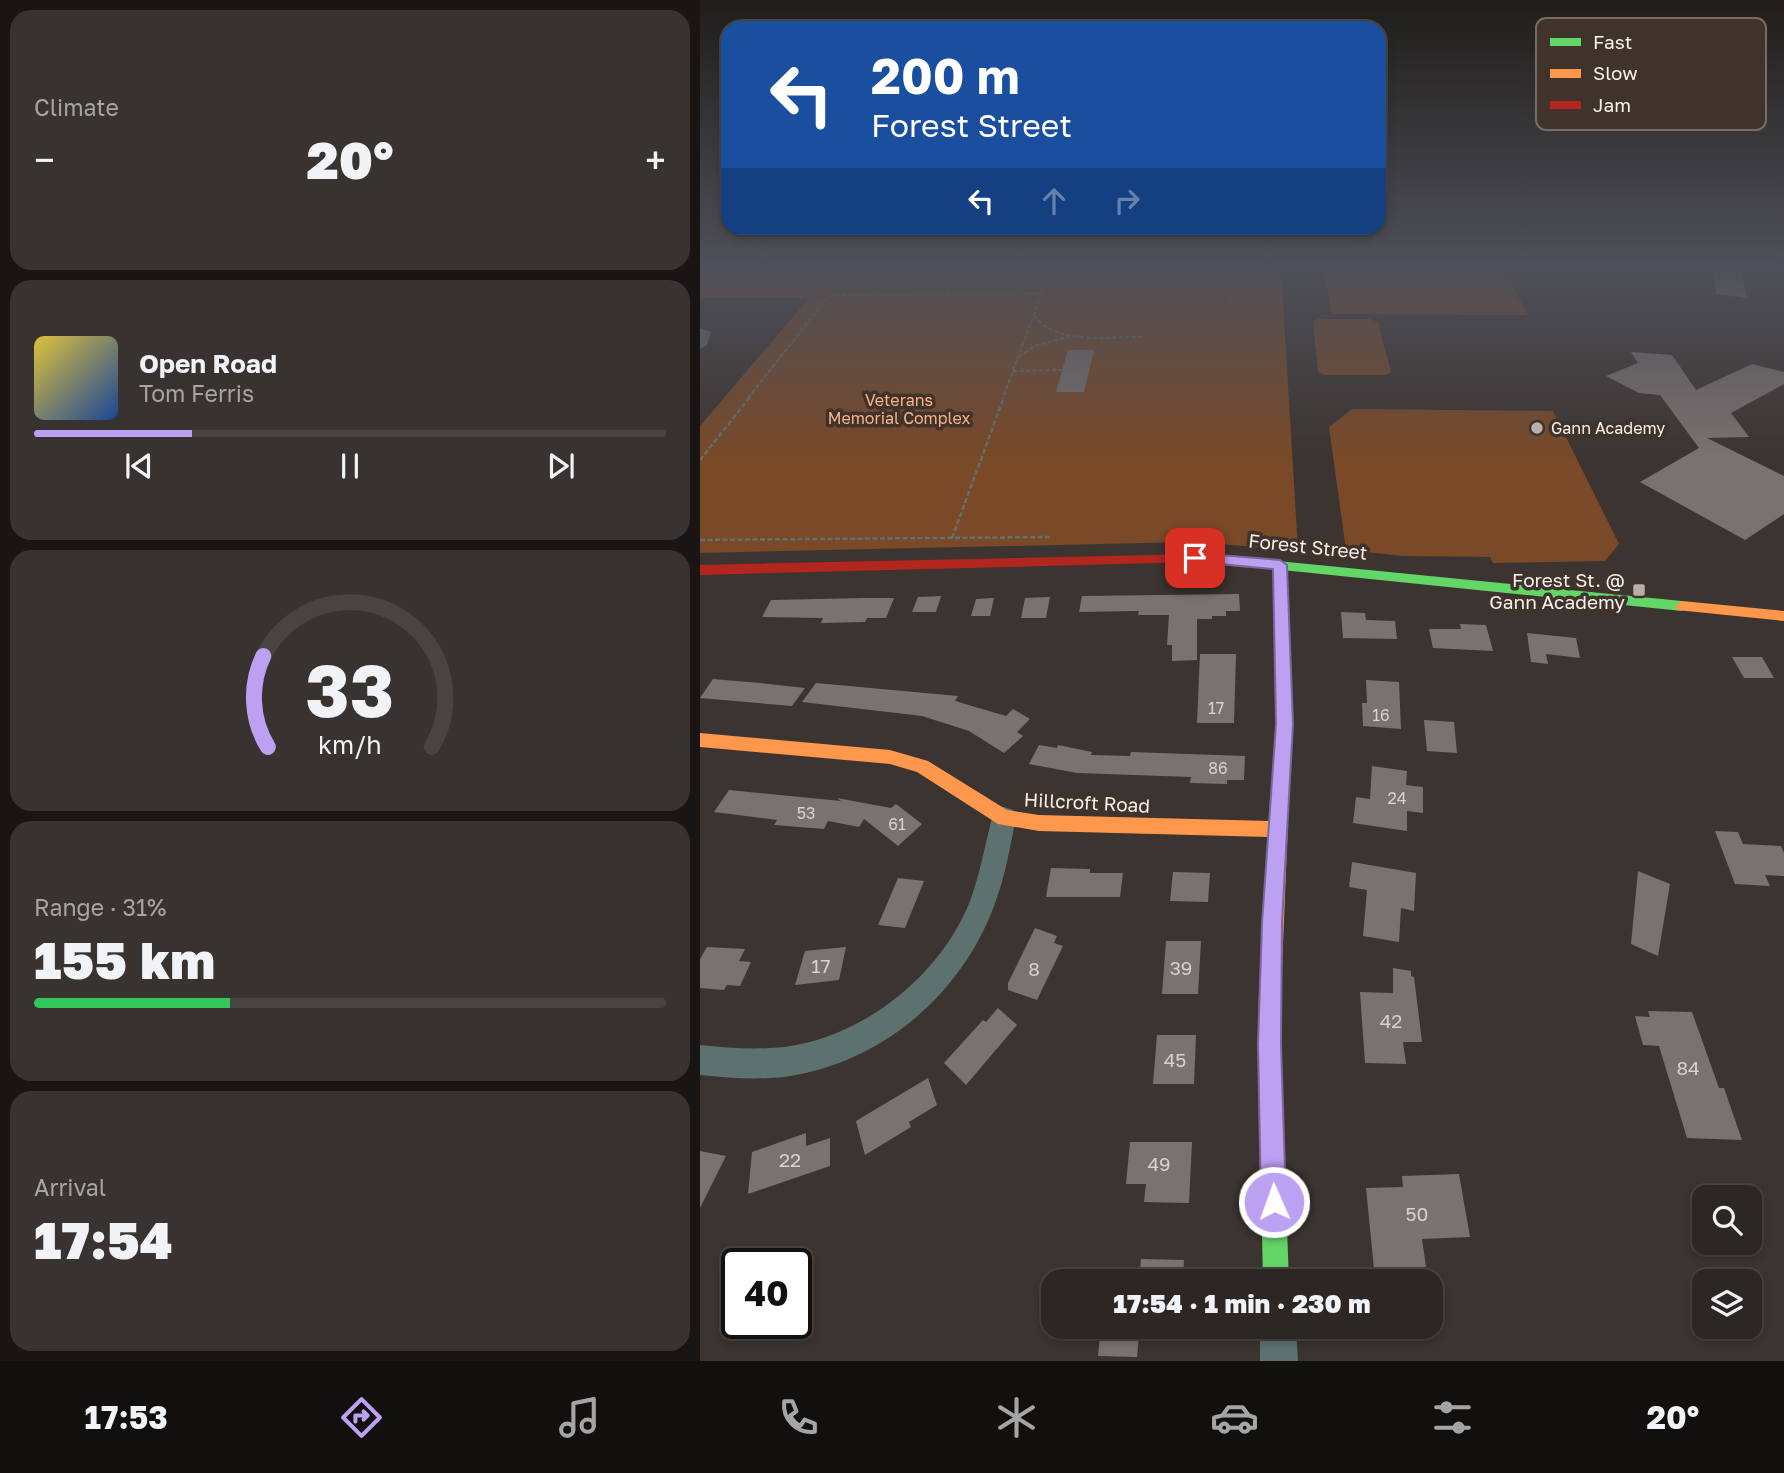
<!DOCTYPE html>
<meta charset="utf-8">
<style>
body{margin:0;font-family:"Golos Text",sans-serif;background:#383331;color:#f1f3f6;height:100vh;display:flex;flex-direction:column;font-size:26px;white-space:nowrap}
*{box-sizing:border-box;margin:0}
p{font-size:23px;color:#a6a5a6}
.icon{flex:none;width:38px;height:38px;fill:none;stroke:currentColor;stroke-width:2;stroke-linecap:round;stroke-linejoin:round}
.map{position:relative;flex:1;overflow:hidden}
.drawer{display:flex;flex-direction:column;gap:10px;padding:10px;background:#181514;width:700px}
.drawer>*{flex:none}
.top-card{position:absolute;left:21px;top:21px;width:665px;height:214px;border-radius:21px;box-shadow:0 4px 10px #0003,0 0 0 2px #484441;background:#1a4fa0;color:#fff;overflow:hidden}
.tools{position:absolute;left:992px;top:1185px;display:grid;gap:14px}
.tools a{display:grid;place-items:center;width:70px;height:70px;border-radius:14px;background:#2c2724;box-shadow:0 4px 10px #0003,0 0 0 2px #484441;font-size:35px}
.speed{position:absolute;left:21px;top:1248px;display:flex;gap:14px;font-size:35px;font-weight:700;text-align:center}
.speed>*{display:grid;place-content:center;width:91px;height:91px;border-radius:50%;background:#2c2724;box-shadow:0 4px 10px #0003,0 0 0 2px #484441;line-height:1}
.speed .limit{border:4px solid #111;border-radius:10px;background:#fff;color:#111}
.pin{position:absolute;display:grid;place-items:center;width:60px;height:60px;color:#fff;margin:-30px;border-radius:14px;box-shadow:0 4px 10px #0006}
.me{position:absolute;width:77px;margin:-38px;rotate:358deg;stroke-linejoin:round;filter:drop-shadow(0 0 5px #0008)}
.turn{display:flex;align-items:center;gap:24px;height:147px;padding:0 35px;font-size:32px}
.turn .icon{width:91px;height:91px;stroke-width:2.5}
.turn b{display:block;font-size:49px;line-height:60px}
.lanes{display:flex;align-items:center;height:66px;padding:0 35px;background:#0003;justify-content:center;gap:35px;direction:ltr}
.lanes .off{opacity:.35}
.big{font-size:52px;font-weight:800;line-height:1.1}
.drawer .card{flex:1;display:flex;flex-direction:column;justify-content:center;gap:10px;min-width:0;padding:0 24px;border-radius:21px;background:#383331}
.drawer .dial{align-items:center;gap:0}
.dial svg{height:182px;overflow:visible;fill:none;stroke:#484441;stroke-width:7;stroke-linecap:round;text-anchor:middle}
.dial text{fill:#f1f3f6;stroke:none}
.song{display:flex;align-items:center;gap:21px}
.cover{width:84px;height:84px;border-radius:10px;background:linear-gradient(135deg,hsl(50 70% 55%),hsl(220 70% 35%))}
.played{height:7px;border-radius:4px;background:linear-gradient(90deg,#bca0f2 25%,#484441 25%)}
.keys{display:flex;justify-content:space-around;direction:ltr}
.heat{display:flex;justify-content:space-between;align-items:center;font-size:38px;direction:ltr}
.charge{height:10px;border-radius:5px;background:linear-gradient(90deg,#34c759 31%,#484441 0)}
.trip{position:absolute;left:341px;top:1269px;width:402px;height:70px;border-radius:21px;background:#2c2724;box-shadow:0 4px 10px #0003,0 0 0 2px #484441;font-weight:800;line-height:70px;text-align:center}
.dock{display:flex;height:112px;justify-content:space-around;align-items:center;background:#12100e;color:#a6a5a6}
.dock .icon{width:49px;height:49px}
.dock .on{color:#bca0f2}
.dock b{font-size:32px;color:#f1f3f6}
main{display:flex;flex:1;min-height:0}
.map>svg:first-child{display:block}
.green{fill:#794928}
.building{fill:#79726f}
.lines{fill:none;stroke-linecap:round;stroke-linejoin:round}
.path-far1{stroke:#65706d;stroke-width:2;stroke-dasharray:4.5 2;stroke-linecap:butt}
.path{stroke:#65706d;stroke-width:2.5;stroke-dasharray:5 2.5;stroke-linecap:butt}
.street{fill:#5d716f;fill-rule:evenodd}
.fast{fill:#63d668;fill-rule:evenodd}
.slow{fill:#ff974d;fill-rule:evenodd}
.jam{fill:#b3261e;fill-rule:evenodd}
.route{fill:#bca0f2;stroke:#7a689d;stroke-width:2}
.poi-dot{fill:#b6afab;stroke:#3f332c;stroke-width:2.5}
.labels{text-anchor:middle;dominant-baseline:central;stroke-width:7;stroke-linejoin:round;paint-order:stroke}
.far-park-label{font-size:16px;fill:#fcb184;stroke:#3f332c}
.far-poi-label{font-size:16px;fill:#f9f1ed;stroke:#3f332c;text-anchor:start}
.number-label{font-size:16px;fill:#d9d1ce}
.street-label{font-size:19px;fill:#f9f1ed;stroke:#3f332c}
.poi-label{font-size:19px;fill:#f9f1ed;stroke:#3f332c;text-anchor:end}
.near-number-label{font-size:19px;fill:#d9d1ce}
.key{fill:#3f332c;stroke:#776c66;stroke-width:2}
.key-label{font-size:19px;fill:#f9f1ed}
</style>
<main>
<section class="drawer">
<div class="card"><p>Climate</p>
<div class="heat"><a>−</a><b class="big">20°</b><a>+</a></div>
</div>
<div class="card">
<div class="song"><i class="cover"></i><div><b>Open Road</b><p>Tom Ferris</p></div></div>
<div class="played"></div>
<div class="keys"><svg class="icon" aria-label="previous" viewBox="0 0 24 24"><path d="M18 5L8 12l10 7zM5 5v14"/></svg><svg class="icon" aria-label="pause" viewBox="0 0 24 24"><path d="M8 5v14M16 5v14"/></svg><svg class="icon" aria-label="next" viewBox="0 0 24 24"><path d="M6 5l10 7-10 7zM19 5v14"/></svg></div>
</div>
<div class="card dial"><svg viewBox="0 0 100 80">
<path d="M14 69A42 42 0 1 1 86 69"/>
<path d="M14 69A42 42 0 0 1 12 29" stroke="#bca0f2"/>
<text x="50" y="56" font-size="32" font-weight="700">33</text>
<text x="50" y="72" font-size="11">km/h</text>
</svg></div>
<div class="card"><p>Range · 31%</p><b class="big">155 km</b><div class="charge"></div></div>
<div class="card"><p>Arrival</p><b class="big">17:54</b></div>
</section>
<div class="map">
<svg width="1084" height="1361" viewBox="0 0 1084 1361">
<rect width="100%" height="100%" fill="#3b3430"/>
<g class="green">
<path d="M0,269H197L278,273L289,269H581L598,550L488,542L0,553V426L109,298H0Z"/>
<path d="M625,273L806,274L828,315L631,314Z"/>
<path d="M617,319H670L678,322L691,372L685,375H625L618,372L613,322Z"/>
<path d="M652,409L853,411L919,544L905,561L793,563L790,557L703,556L646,550L629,427Z"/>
</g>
<g class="building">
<path d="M1013,269L1041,271L1047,298L1016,294Z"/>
<path d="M368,350H394L384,392H356Z"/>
<path d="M931,352L972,355L996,390L1052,364L1084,372V384L1031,413L1049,437L1007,438L1084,476V514L1045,540L940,482L999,448L960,395L939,393L906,376L938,363Z"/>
<path d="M539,594L540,611H526V616H512V619H497V660L472,661V645H467L469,615H438L439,611L379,612L382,596Z"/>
<path d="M241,596L236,612H212L218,597Z"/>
<path d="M350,597L346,618H321L325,598Z"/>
<path d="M163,598H194L186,618H167L165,622L121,623L123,618L62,617L71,600Z"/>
<path d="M294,598L290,616H271L276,599Z"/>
<path d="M641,612L665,613L666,620L695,621L697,639L643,638Z"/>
<path d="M760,624L786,625L793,651L733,648L729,629H761Z"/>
<path d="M827,633L876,638L880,658L846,654L848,664L831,662Z"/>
<path d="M500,654H536L534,723H497Z"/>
<path d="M1032,657H1062L1074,678H1044Z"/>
<path d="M13,679L60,683L105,688L92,706L0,698Z"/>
<path d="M666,680L699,682L701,729L663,726L662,703H667Z"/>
<path d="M116,683L258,696L255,701L306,716L313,709L330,719L317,732L323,736L304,753L269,731L222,716L102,702Z"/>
<path d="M724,720L754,722L757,753L727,751Z"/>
<path d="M339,745L357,748L358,745L392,752L391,755L430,756L431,752L545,756L544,780H527V784L490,783L491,777L377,773L329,764Z"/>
<path d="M672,766L707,771L706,785L723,787V813L707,811V831L653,823L656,797L670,799Z"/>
<path d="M29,790L141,801L137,798L191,808L196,804L222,824L198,846L164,819L159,827L128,821L124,829L74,825L77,820L14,812Z"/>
<path d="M1015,831L1038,832L1043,844L1081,846L1084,853V876L1065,875L1070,886L1035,884Z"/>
<path d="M652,862L716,873L714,911L701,908L699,942L663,936L667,890L649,887Z"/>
<path d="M351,868L390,869V873H423L420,897H346Z"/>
<path d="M938,871L970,884L958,956L931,944Z"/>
<path d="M473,872L510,873L508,902L470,901Z"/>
<path d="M198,878L224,881L205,928L178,925Z"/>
<path d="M335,928L357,936L354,943L363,946L337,1000L308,990V983Z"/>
<path d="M466,941H501L498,994H462Z"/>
<path d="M7,947L45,949L39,961L51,962L40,986L27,985L24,990L0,988V959Z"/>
<path d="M146,947L139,980L95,985L105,951Z"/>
<path d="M693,968L711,971V976L714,977L722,1042H703L706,1064L665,1063L660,992L693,993Z"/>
<path d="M298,1008L317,1025L266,1085L244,1063L283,1020L286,1022Z"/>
<path d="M948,1011L992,1012L1019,1088H1024L1042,1140L987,1138L959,1046L943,1045L935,1016L950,1017Z"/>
<path d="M457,1035H496L494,1084H453Z"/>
<path d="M228,1078L237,1105L209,1122L211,1127L165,1155L156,1121Z"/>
<path d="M106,1133V1146L130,1138V1166L48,1194L52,1152Z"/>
<path d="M430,1142H492L489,1203L444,1202L446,1184H426Z"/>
<path d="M0,1151L26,1156L0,1208Z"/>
<path d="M759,1174L770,1237L722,1239L726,1267L674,1269L666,1188L703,1187L702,1176Z"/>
<path d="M441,1259L484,1260L483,1281H439Z"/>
<path d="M401,1326H440L437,1357L398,1356Z"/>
</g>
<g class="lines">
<g class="path-far1">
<path d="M516,269L520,286L531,301"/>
<path d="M187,272L196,276L336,285L343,290L303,398"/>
<path d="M334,315C356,346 409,336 442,337"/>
<path d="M319,357L334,346L369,337"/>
<path d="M313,371L362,370"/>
<path d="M48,398L127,298L133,295L342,294"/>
</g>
<g class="path">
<path d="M0,460L50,397"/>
<path d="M252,538L304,397"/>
<path d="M0,540L351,537"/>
</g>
<g class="street">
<path d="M0,328L11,332L7,345L0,349Z"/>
<path d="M304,807L313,810L316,818C310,847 305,878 294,906C262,992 187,1058 96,1075C65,1081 31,1078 0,1075V1045C31,1048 65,1051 96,1045C171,1031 242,972 270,901C280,874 285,845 292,818L295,810Z"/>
<path d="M560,1326H596L598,1361H560Z"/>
</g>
<g class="fast">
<path d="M547,558L982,601L989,606L982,611L542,566L540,563Z"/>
<path d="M570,982L578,985L581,993L580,1043L589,1281H563L558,1043L559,993L562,985Z"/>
</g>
<g class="slow">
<path d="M580,560L587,565L592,724L581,993L578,1001L570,1004L562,1001L559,993L569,837L339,831L298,824L217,772L190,764L0,747V733L190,750L228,761L307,810L339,815L570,821L576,724L573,565Z"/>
<path d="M982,601L1084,611V621L977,610L975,606Z"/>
</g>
<path class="jam" d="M495,554L547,558L554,563L547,568L495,562L0,575V565Z"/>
</g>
<linearGradient id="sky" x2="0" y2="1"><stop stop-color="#201d1a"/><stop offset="0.58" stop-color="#4f5059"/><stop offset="1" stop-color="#4f5059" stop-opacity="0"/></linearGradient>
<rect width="1084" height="460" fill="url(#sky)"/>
<path class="route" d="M495,553L580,560L587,565L593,724L582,923L581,1044L586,1202L583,1211L574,1215L565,1211L561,1202L558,1044L562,923L576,724L573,569L490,561V555Z"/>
<g class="poi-dot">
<circle cx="837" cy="428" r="7"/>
<rect x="932" y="583" width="14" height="14" rx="3.5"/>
</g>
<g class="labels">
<g class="far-park-label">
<text x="199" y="400">Veterans<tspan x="199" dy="18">Memorial Complex</tspan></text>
</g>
<g class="far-poi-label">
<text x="851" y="428">Gann Academy</text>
</g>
<g class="number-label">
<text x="516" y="708">17</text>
<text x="681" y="715">16</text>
<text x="518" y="768">86</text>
<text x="697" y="798">24</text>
<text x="106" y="813">53</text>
<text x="197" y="824">61</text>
</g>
<g class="street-label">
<text transform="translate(608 546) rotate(6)">Forest Street</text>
<text transform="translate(387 802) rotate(3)">Hillcroft Road</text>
</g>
<g class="poi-label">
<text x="925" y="579">Forest St. @<tspan x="925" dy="22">Gann Academy</tspan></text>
</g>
<g class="near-number-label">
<text x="121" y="965">17</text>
<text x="481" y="967">39</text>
<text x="334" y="968">8</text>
<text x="691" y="1020">42</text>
<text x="475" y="1059">45</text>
<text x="988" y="1067">84</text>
<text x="90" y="1159">22</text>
<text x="459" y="1163">49</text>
<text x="717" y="1213">50</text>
</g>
</g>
<rect x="836" y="18" width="230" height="112" rx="10" class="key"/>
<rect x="850" y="38" width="31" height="8" fill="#63d668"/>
<rect x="850" y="69" width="31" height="9" fill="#ff974d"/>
<rect x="850" y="101" width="31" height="8" fill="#b3261e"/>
<g class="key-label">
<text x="893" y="49">Fast</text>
<text x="893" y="80">Slow</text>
<text x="893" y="112">Jam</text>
</g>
</svg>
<div class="tools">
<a><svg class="icon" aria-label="search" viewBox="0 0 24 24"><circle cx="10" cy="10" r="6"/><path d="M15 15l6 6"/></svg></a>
<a><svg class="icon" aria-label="layers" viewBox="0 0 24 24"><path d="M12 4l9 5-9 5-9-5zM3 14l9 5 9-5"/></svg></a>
</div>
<div class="speed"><div class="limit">40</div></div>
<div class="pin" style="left:495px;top:558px;background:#d93025"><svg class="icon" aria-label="arrive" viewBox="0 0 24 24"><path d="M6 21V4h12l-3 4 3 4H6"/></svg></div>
<svg class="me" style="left:574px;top:1202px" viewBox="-20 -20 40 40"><circle r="17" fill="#bca0f2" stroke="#fff" stroke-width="3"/><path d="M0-11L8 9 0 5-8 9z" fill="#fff"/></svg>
<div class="trip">17:54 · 1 min · 230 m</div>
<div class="top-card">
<div class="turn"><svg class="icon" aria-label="left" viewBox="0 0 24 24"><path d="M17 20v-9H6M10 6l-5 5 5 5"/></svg><div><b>200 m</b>Forest Street</div></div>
<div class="lanes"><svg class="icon" aria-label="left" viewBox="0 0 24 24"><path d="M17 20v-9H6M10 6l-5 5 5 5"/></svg><svg class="icon off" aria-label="ahead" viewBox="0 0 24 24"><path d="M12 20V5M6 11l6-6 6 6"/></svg><svg class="icon off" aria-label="right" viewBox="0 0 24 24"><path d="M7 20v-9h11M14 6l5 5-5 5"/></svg></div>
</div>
</div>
</main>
<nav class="dock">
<b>17:53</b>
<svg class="icon on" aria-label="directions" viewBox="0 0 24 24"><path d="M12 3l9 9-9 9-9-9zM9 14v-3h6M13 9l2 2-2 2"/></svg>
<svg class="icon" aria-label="music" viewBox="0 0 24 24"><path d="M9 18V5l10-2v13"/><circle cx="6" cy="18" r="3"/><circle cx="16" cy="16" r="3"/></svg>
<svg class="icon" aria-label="phone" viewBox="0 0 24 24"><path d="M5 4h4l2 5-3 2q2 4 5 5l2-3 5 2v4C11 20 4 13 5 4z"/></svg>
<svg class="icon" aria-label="climate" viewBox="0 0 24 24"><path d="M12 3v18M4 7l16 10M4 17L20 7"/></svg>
<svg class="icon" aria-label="car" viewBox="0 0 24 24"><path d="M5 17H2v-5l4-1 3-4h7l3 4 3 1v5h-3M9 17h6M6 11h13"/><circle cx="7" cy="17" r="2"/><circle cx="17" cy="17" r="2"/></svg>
<svg class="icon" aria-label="filters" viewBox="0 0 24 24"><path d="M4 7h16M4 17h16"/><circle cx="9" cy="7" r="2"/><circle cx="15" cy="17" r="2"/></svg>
<b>20°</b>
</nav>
